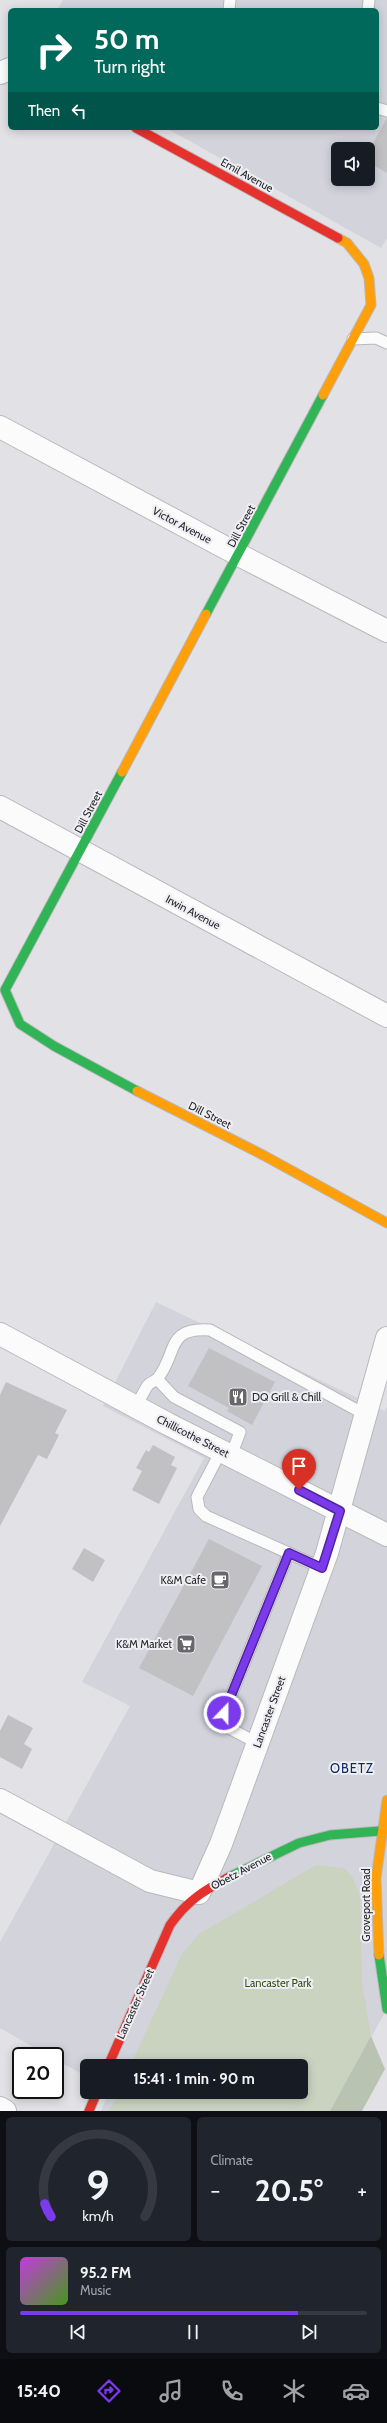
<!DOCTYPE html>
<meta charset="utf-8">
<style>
body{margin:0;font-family:Cabin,sans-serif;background:#20242c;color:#f1f3f6;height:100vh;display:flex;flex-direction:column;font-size:15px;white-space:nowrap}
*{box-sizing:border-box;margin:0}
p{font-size:13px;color:#9ea1a6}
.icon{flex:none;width:22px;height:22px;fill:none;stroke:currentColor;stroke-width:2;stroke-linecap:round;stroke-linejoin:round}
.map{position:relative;height:2111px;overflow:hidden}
.side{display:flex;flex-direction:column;gap:6px;padding:6px;background:#0d0f14;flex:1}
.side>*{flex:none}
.guide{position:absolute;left:8px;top:8px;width:371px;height:122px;border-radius:6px;box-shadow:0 2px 10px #0003;background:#00695c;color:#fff;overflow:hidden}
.buttons{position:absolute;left:331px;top:142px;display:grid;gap:8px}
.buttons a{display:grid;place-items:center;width:44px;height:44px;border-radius:6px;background:#171b24;box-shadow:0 2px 10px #0003;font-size:20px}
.speed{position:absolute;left:12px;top:2047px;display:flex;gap:8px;font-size:20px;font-weight:700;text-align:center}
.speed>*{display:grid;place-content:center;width:52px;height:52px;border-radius:50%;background:#171b24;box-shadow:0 2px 10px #0003;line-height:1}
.speed .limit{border:2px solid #111;border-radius:6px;background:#fff;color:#111}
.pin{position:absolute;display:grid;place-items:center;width:34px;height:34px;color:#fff;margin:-41px -17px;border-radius:50% 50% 50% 0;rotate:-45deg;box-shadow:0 0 4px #0007}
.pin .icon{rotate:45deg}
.me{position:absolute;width:44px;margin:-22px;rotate:22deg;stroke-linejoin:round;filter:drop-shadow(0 0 3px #0008)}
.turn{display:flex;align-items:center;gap:14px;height:84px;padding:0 20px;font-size:18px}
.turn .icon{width:52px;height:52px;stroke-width:2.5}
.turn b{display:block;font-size:28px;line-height:34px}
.then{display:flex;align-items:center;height:38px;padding:0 20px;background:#0003;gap:8px;font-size:15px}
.big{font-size:30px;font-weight:800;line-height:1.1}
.side .card{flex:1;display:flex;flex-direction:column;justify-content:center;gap:6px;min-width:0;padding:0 14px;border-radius:6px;background:#20242c}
.side .dial{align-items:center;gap:0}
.dial svg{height:104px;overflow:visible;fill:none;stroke:#363941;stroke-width:7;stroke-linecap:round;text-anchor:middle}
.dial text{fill:#f1f3f6;stroke:none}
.song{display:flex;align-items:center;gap:12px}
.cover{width:48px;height:48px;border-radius:6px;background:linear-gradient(135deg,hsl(290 70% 55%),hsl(100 70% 35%))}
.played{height:4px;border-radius:2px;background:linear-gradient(90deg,#7c3aed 80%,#363941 80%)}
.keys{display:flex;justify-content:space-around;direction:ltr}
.heat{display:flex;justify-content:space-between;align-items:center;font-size:22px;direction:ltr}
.side .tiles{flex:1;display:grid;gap:6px;grid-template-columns:1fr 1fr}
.card:last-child{grid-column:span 2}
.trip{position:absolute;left:80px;top:2059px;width:228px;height:40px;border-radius:6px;background:#171b24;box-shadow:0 2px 10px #0003;font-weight:800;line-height:40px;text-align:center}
.menu{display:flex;height:64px;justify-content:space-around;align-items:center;background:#090b0e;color:#9ea1a6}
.menu .icon{width:28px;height:28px}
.menu .active{color:#7c3aed}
.menu b{font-size:18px;color:#f1f3f6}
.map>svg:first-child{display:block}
.built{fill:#d3d3dc;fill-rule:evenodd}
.green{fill:#c9d3c0}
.forest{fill:#b9c3b1}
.building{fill:#c1c0c3}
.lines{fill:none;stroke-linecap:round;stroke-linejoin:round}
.lane-casing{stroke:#b9b9bc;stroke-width:13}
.street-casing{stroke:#b9b9bc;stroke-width:24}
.fast-casing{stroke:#b9b9bc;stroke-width:11}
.slow-casing{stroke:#b9b9bc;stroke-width:11}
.jam-casing{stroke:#b9b9bc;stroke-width:11}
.lane{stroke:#fbfbfb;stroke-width:11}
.street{stroke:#fbfbfb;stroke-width:22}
.fast{stroke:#30b455;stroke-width:9}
.slow{stroke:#ff9f0a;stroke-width:9}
.jam{stroke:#e5322d;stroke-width:9}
.route-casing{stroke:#51269a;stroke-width:10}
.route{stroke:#7c3aed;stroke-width:7}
.labels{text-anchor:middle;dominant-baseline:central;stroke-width:4;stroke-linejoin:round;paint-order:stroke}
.street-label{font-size:11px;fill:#262629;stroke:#eeeef4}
.poi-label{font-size:11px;fill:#262629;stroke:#eeeef4;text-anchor:end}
.park-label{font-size:11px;fill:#364d16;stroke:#eeeef4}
.quarter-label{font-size:13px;letter-spacing:1px;fill:#102a5f;stroke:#eeeef4}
</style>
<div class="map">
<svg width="387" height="2111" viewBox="0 0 387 2111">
<rect width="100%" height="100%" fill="#e2e2e6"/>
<g class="built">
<path d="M63,0H387V238L381,248L166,128H377V10H57ZM338,149H368V179H338Z"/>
<path d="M156,1302L385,1411L387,1406V2009L330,2111H101L109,2092H301V2066H87V2077L55,2059V2056H49L0,2028V1942L130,1706L82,1682L204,1458L103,1406Z"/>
</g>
<path class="green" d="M316,1865L344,1868L353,1878L360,1896L362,1982L371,2036L330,2111H109L118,2092H301V2066H130L182,1954L199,1934Z"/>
<path class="forest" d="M371,2036L385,2069L362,2111H330Z"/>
<g class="building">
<path d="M387,118V173L368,162V152Z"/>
<path d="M209,1348L275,1382L252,1425L227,1411L229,1408L188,1386Z"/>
<path d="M6,1382L67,1410L55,1433L59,1435L47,1459L38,1455L0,1526V1395Z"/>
<path d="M153,1445L175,1457L171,1465L177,1468L159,1504L132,1490L142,1471L136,1468L146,1450L149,1452Z"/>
<path d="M209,1539L262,1566L193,1696L139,1668Z"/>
<path d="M84,1548L105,1560L93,1582L72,1569Z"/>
<path d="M8,1715L33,1728L24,1744L32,1749L22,1769L0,1757V1731Z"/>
</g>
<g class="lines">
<defs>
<g id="lane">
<path d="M229,10L230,0"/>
<path d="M368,10L369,0"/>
<path d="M377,108L387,111"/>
<path d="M353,339L376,338L387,343"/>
<path d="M157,1379L174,1397L240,1432L231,1456"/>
<path d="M136,1407C140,1400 143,1392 148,1385C150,1382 155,1382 158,1378C178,1352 166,1327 210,1330L366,1415"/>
<path d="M221,1451L197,1497L199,1509L206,1516L322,1568"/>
<path d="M257,1743L227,1727L224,1713L289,1553"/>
</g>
<g id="street">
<path d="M0,73L10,69"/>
<path d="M0,427L239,555L387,631"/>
<path d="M0,807L387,1016"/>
<path d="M0,1334L168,1424L387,1535"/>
<path d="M0,1800L150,1881L199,1893L221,1844L327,1553L387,1338"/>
<path d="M0,2108L5,2111"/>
</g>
<g id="fast">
<path d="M206,614L323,395"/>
<path d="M122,772L5,990L20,1024L54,1046L137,1091"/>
<path d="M229,1877L299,1843L330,1835L380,1831"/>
<path d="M379,1955L387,2009"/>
</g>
<g id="slow">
<path d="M323,395L371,305L369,278L364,264L347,243L338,238"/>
<path d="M122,772L206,614"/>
<path d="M137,1091L263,1155L387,1223"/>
<path d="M379,1955L376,1878L387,1800"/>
</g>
<g id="jam">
<path d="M136,128L338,238"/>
<path d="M108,2066L170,1925C187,1901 203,1891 229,1877"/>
<path d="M89,2111L97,2092"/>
</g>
</defs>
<use href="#lane" class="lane-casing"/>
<use href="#street" class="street-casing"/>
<use href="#fast" class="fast-casing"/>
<use href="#slow" class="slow-casing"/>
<use href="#jam" class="jam-casing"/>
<use href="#lane" class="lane"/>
<use href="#street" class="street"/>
<use href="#fast" class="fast"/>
<use href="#slow" class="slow"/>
<use href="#jam" class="jam"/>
</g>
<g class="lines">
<defs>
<path id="route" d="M224,1713L289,1553L322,1568L340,1511L299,1490"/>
</defs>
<use href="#route" class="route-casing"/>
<use href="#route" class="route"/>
</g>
<defs>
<symbol id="restaurant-square" viewBox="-11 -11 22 22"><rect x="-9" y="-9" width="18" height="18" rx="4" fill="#68686b" stroke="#eeeef4"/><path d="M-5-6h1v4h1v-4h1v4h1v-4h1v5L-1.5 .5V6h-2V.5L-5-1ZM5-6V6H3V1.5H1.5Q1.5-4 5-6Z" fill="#fff"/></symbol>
<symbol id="cafe-square" viewBox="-11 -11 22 22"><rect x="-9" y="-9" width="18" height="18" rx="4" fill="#68686b" stroke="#eeeef4"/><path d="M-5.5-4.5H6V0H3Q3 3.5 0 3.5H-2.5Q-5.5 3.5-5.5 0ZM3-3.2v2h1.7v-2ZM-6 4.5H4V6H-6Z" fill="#fff"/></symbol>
<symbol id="supermarket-square" viewBox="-11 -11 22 22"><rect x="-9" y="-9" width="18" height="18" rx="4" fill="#68686b" stroke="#eeeef4"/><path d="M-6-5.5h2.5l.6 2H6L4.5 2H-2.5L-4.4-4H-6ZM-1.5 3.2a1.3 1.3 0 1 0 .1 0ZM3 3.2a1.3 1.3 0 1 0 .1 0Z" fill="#fff"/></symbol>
</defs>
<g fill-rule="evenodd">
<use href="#restaurant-square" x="227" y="1386" width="22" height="22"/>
<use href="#cafe-square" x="209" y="1569" width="22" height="22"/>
<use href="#supermarket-square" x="175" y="1633" width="22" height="22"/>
</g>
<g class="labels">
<g class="street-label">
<text transform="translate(247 175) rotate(29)">Emil Avenue</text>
<text transform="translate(182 525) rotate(28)">Victor Avenue</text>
<text transform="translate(241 526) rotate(-62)">Dill Street</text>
<text transform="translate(88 812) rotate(-62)">Dill Street</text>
<text transform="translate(193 912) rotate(28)">Irwin Avenue</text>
<text transform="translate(210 1115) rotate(27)">Dill Street</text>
<text transform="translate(193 1436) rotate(27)">Chillicothe Street</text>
<text transform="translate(269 1712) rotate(-70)">Lancaster Street</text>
<text transform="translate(241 1871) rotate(-28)">Obetz Avenue</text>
<text transform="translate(366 1905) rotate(-90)">Groveport Road</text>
<text transform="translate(135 2004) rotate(-66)">Lancaster Street</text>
</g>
<g class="poi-label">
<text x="252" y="1397" text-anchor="start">DQ Grill &amp; Chill</text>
<text x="206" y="1580">K&amp;M Cafe</text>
<text x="172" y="1644">K&amp;M Market</text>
</g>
<g class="park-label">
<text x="278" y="1983">Lancaster Park</text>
</g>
<g class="quarter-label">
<text x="352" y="1768">OBETZ</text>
</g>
</g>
</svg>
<div class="buttons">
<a><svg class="icon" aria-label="sound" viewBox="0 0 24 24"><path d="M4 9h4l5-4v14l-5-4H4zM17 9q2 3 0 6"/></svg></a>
</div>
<div class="speed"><div class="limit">20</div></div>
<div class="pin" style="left:299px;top:1490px;background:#d93025"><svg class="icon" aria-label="arrive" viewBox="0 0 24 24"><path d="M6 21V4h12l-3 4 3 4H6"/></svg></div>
<svg class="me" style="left:224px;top:1713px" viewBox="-20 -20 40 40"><circle r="17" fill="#7c3aed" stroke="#fff" stroke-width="3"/><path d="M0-11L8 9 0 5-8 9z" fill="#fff"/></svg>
<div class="trip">15:41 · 1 min · 90 m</div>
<div class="guide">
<div class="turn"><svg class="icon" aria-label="right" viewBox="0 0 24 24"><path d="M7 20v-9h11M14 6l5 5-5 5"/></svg><div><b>50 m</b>Turn right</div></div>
<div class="then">Then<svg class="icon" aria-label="left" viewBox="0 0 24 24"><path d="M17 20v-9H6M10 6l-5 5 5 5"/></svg></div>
</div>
</div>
<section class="side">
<div class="tiles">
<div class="card dial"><svg viewBox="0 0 100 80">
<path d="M14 69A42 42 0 1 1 86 69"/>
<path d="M14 69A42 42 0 0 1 9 59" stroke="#7c3aed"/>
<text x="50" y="56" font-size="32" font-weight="700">9</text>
<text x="50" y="72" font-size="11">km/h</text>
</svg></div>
<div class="card"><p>Climate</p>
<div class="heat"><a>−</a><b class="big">20.5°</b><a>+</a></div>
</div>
<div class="card">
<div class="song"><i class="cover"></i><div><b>95.2 FM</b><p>Music</p></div></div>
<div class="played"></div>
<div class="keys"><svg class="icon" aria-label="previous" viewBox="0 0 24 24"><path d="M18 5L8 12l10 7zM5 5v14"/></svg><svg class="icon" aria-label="pause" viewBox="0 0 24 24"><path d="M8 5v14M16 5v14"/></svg><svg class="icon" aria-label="next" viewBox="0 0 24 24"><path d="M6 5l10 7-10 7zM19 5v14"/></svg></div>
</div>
</div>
</section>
<nav class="menu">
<b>15:40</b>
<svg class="icon active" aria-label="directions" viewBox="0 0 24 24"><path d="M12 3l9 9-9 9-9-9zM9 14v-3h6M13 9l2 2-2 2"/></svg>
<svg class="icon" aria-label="music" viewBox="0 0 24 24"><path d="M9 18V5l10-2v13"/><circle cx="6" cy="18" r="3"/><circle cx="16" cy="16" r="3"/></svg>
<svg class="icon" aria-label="phone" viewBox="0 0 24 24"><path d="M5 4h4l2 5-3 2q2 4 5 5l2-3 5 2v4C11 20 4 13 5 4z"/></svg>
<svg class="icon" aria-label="climate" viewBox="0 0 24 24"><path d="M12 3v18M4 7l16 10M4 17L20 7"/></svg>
<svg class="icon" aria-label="car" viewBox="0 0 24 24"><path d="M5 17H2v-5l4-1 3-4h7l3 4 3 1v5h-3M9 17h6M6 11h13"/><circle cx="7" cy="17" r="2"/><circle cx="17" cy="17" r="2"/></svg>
</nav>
